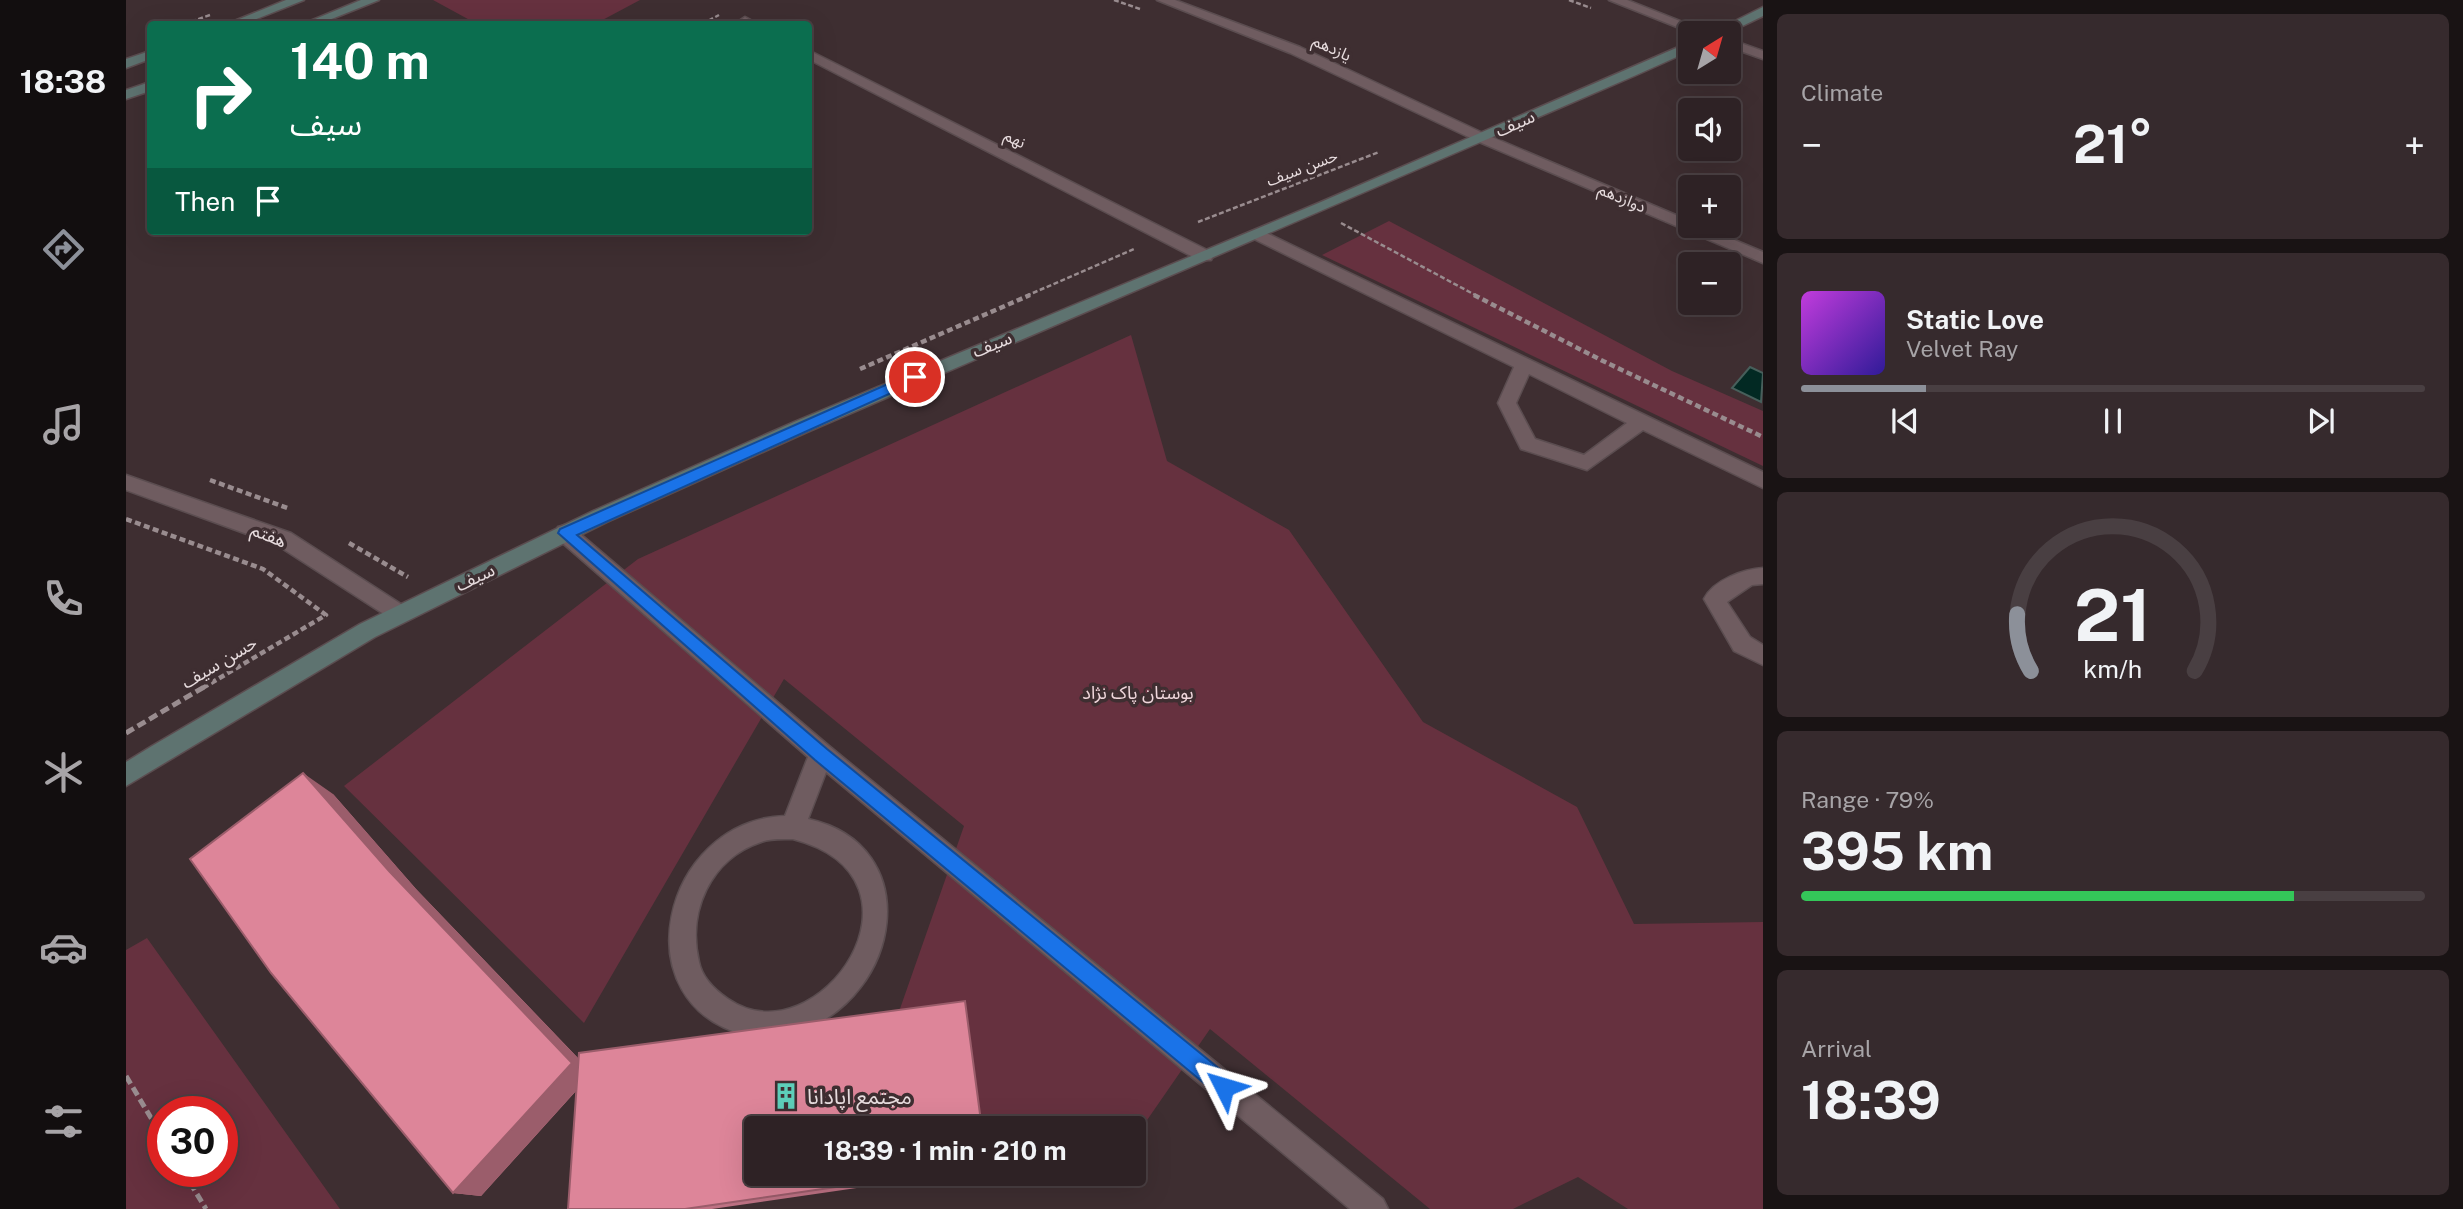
<!DOCTYPE html>
<meta charset="utf-8">
<style>
body{margin:0;font-family:"Public Sans","Noto Sans Arabic",sans-serif;background:#362a2d;color:#f1f3f6;height:100vh;display:flex;flex-direction:column;font-size:26px;white-space:nowrap}
*{box-sizing:border-box;margin:0}
p{font-size:23px;color:#a7a4a7}
.icon{flex:none;width:38px;height:38px;fill:none;stroke:currentColor;stroke-width:2;stroke-linecap:round;stroke-linejoin:round}
.map{position:relative;flex:1;overflow:hidden}
.drawer{display:flex;flex-direction:column;gap:14px;padding:14px;background:#191314;width:700px}
.drawer>*{flex:none}
.top-card{position:absolute;left:21px;top:21px;width:665px;height:214px;border-radius:7px;box-shadow:0 7px 28px #0002,0 0 0 2px #493f42;background:#0b6e4f;color:#fff;overflow:hidden}
.needle{width:46px;rotate:37deg}
.buttons{position:absolute;left:1552px;top:21px;display:grid;gap:14px}
.buttons a{display:grid;place-items:center;width:63px;height:63px;border-radius:7px;background:#2e2225;box-shadow:0 7px 28px #0002,0 0 0 2px #493f42;font-size:35px}
.speed{position:absolute;left:21px;top:1096px;display:flex;gap:14px;font-size:35px;font-weight:700;text-align:center}
.speed>*{display:grid;place-content:center;width:91px;height:91px;border-radius:50%;background:#2e2225;box-shadow:0 7px 28px #0002,0 0 0 2px #493f42;line-height:1}
.speed .limit{border:10px solid #d22;background:#fff;color:#111}
.pin{position:absolute;display:grid;place-items:center;width:60px;height:60px;color:#fff;margin:-30px;border:4px solid #fff;border-radius:50%;box-shadow:0 2px 7px #0007}
.me{position:absolute;width:77px;margin:-38px;rotate:310deg;stroke-linejoin:round;filter:drop-shadow(0 0 5px #0008)}
.turn{display:flex;align-items:center;gap:24px;height:147px;padding:0 28px;font-size:32px}
.turn .icon{width:91px;height:91px;stroke-width:2.5}
.turn b{display:block;font-size:49px;line-height:60px}
.then{display:flex;align-items:center;height:66px;padding:0 28px;background:#0003;gap:14px;font-size:26px}
.big{font-size:52px;font-weight:700;line-height:1.1}
.drawer .card{flex:1;display:flex;flex-direction:column;justify-content:center;gap:10px;min-width:0;padding:0 24px;border-radius:10px;background:#362a2d}
.drawer .dial{align-items:center;gap:0}
.dial svg{height:182px;overflow:visible;fill:none;stroke:#493f42;stroke-width:7;stroke-linecap:round;text-anchor:middle}
.dial text{fill:#f1f3f6;stroke:none}
.song{display:flex;align-items:center;gap:21px}
.cover{width:84px;height:84px;border-radius:10px;background:linear-gradient(135deg,hsl(290 70% 55%),hsl(250 70% 35%))}
.played{height:7px;border-radius:4px;background:linear-gradient(90deg,#8c9099 20%,#493f42 20%)}
.keys{display:flex;justify-content:space-around;direction:ltr}
.heat{display:flex;justify-content:space-between;align-items:center;font-size:38px;direction:ltr}
.charge{height:10px;border-radius:5px;background:linear-gradient(90deg,#34c759 79%,#493f42 0)}
.trip{position:absolute;left:618px;top:1116px;width:402px;height:70px;border-radius:7px;background:#2e2225;box-shadow:0 7px 28px #0002,0 0 0 2px #493f42;font-weight:700;line-height:70px;text-align:center}
main{display:flex;flex:1;min-height:0}
.dock{display:flex;flex-direction:column;width:126px;justify-content:space-around;align-items:center;background:#120e0f;color:#a7a4a7}
.dock .icon{width:49px;height:49px}
.dock .active{color:#8c9099}
.dock b{font-size:32px;color:#f1f3f6}
.map>svg:first-child{display:block}
.green{fill:#66313f;fill-rule:evenodd}
.water{fill:#022923;stroke:#475f5b;stroke-width:2}
.lines{fill:none;stroke-linecap:round;stroke-linejoin:round}
.street-casing{stroke:#5b4d50;stroke-width:3}
.secondary-casing{stroke:#5b4d50;stroke-width:3}
.path-far2{stroke:#998c8f;stroke-width:2.5;stroke-dasharray:5 2.5;stroke-linecap:butt}
.path-far1{stroke:#998c8f;stroke-width:4.5;stroke-dasharray:6 3.5;stroke-linecap:butt}
.path{stroke:#998c8f;stroke-width:5;stroke-dasharray:9 4.5;stroke-linecap:butt}
.street{fill:#6f5c60;fill-rule:evenodd}
.secondary{fill:#5e7370;fill-rule:evenodd}
.wall{fill:#be7284}
.shaded-wall{fill:#9b5d6b}
.building{fill:#dd8599;stroke:#9b5d6b;stroke-width:2}
.route{fill:#1a73e8;stroke:#114b97;stroke-width:2}
.labels{text-anchor:middle;dominant-baseline:central;stroke-width:7;stroke-linejoin:round;paint-order:stroke}
.far-street-label{font-size:16px;fill:#e7dcde;stroke:#3e2e31}
.street-label{font-size:18px;fill:#e7dcde;stroke:#3e2e31}
.park-label{font-size:18px;fill:#f0d7dc;stroke:#3e2e31}
.near-poi-label{font-size:21px;fill:#e7dcde;stroke:#3e2e31;text-anchor:start}
</style>
<main>
<nav class="dock">
<b>18:38</b>
<svg class="icon active" aria-label="directions" viewBox="0 0 24 24"><path d="M12 3l9 9-9 9-9-9zM9 14v-3h6M13 9l2 2-2 2"/></svg>
<svg class="icon" aria-label="music" viewBox="0 0 24 24"><path d="M9 18V5l10-2v13"/><circle cx="6" cy="18" r="3"/><circle cx="16" cy="16" r="3"/></svg>
<svg class="icon" aria-label="phone" viewBox="0 0 24 24"><path d="M5 4h4l2 5-3 2q2 4 5 5l2-3 5 2v4C11 20 4 13 5 4z"/></svg>
<svg class="icon" aria-label="climate" viewBox="0 0 24 24"><path d="M12 3v18M4 7l16 10M4 17L20 7"/></svg>
<svg class="icon" aria-label="car" viewBox="0 0 24 24"><path d="M5 17H2v-5l4-1 3-4h7l3 4 3 1v5h-3M9 17h6M6 11h13"/><circle cx="7" cy="17" r="2"/><circle cx="17" cy="17" r="2"/></svg>
<svg class="icon" aria-label="filters" viewBox="0 0 24 24"><path d="M4 7h16M4 17h16"/><circle cx="9" cy="7" r="2"/><circle cx="15" cy="17" r="2"/></svg>
</nav>
<div class="map">
<svg width="1637" height="1209" viewBox="0 0 1637 1209">
<rect width="100%" height="100%" fill="#3e2e31"/>
<g class="green">
<path d="M307,0H514L469,24H351Z"/>
<path d="M1263,221L1546,371L1637,411V466L1196,255Z"/>
<path d="M1005,335L1041,461L1163,530L1297,722L1451,807L1508,924L1637,922V1209H1502L1452,1177L1387,1209H1304L1084,1029L1008,1139V1129H854L769,1023L838,826L658,679L458,1023L218,786L512,559Z"/>
<path d="M21,938L214,1209H0V950ZM96,1111V1171H37V1111Z"/>
</g>
<path class="water" d="M1624,367L1637,373L1635,402L1606,388Z"/>
<g class="lines">
<defs>
<g id="street">
<path d="M1031,0H1049L1174,47L1361,135L1564,221V226H1575L1637,252V263L1351,141L1164,53Z"/>
<path d="M1483,0H1501L1584,33H1566Z"/>
<path d="M619,17L632,24H614L613,21Z"/>
<path d="M1603,39L1637,51V59L1603,47Z"/>
<path d="M682,50L1085,252L1087,256L1085,260H1073L682,59Z"/>
<path d="M1132,229L1637,472V488L1517,430L1461,470L1395,449L1372,403L1388,367L1126,238L1124,234ZM1403,374L1501,423L1458,455L1409,439L1390,403Z"/>
<path d="M0,475L165,533L281,608L285,614L281,620L274,623L267,620L151,545L0,490Z"/>
<path d="M439,525L446,527L703,746L1257,1199L1262,1209H1224L700,772L682,819C801,845 775,997 674,1031C657,1037 641,1040 623,1036C492,1006 536,820 659,816L682,757L432,539L429,533L432,527ZM667,839C817,878 693,1061 602,999C589,990 576,978 573,962C561,912 584,859 635,842C645,838 657,839 667,839Z"/>
<path d="M1637,568V584L1626,585L1601,602L1624,637L1637,645V665L1608,651L1578,599C1587,580 1618,569 1637,568Z"/>
</g>
<g id="secondary">
<path d="M160,0H178L118,24H101Z"/>
<path d="M235,0H253L193,24H177Z"/>
<path d="M1637,7V16L1602,33H1585Z"/>
<path d="M1564,42V51L1508,76L681,432L481,522L249,637L0,786V762L26,746L234,624L467,511L668,422L1195,202Z"/>
<path d="M24,51V59L0,68V59Z"/>
<path d="M24,82V91L0,99V90Z"/>
</g>
</defs>
<use href="#street" class="street-casing"/>
<use href="#secondary" class="secondary-casing"/>
<g class="path-far2">
<path d="M988,0L1014,9"/>
<path d="M1443,0L1465,8"/>
<path d="M58,24L84,15"/>
<path d="M576,24L593,15"/>
<path d="M1072,222L1253,152"/>
<path d="M1215,223L1351,296"/>
<path d="M900,296L1008,249"/>
</g>
<g class="path-far1">
<path d="M1348,295L1477,361L1637,437"/>
<path d="M734,369L904,295"/>
<path d="M84,480L164,509"/>
<path d="M0,519L137,569L200,615L75,689"/>
<path d="M223,543L282,577"/>
</g>
<g class="path">
<path d="M0,733L78,687"/>
<path d="M0,1076L37,1138"/>
<path d="M57,1171L80,1209"/>
</g>
<use href="#street" class="street"/>
<use href="#secondary" class="secondary"/>
</g>
<path class="wall" d="M207,794L290,889L452,1058L630,1174H827L586,1209H442L450,1091L355,1196L327,1193Z"/>
<path class="shaded-wall" d="M177,773L207,794L290,889L466,1073L355,1196L327,1193Z"/>
<g class="building">
<path d="M177,773L263,871L446,1063L327,1193L145,973L64,859Z"/>
<path d="M839,1001L856,1129H630V1174H800L559,1209H442L453,1053Z"/>
</g>
<path class="route" d="M789,372L796,377L794,380L451,535L701,749L1106,1079L1109,1087L1106,1094L1098,1097L1091,1094L689,760L432,533L434,529Z"/>
<defs>
<symbol id="building-bare" viewBox="-9 -9 18 18"><path d="M-4-6H4V6H1V3H-1V6H-4ZM-2.5-4.3h1.7v1.8h-1.7ZM.8-4.3h1.7v1.8H.8ZM-2.5-1h1.7V.8h-1.7ZM.8-1h1.7V.8H.8Z" fill="#5dceb9" stroke="#3e2e31" stroke-width="2.5" paint-order="stroke"/></symbol>
</defs>
<g fill-rule="evenodd">
<use href="#building-bare" x="641" y="1077" width="38" height="38"/>
</g>
<g class="labels">
<g class="far-street-label">
<text transform="translate(1206 48) rotate(25)">یازدهم</text>
<text transform="translate(889 139) rotate(27)">نهم</text>
<text transform="translate(1176 168) rotate(-21)">حسن سیف</text>
<text transform="translate(1496 198) rotate(23)">دوازدهم</text>
</g>
<g class="street-label">
<text transform="translate(1389 123) rotate(-24)">سیف</text>
<text transform="translate(866 344) rotate(-22)">سیف</text>
<text transform="translate(143 535) rotate(22)">هفتم</text>
<text transform="translate(349 577) rotate(-26)">سیف</text>
<text transform="translate(93 662) rotate(-31)">حسن سیف</text>
</g>
<g class="park-label">
<text x="1012" y="692">بوستان پاک نژاد</text>
</g>
<g class="near-poi-label">
<text x="681" y="1096">مجتمع اپادانا</text>
</g>
</g>
</svg>
<div class="buttons">
<a><svg class="needle" viewBox="-14 -14 28 28"><path d="M0-13l5 13h-10z" fill="#e53935"/><path d="M0 13l5-13h-10z" fill="#a7a4a7"/></svg></a>
<a><svg class="icon" aria-label="sound" viewBox="0 0 24 24"><path d="M4 9h4l5-4v14l-5-4H4zM17 9q2 3 0 6"/></svg></a>
<a>+</a>
<a>−</a>
</div>
<div class="speed"><div class="limit">30</div></div>
<div class="pin" style="left:789px;top:377px;background:#d93025"><svg class="icon" aria-label="arrive" viewBox="0 0 24 24"><path d="M6 21V4h12l-3 4 3 4H6"/></svg></div>
<svg class="me" style="left:1098px;top:1087px" viewBox="-20 -20 40 40"><path d="M0-17L14 15 0 8-14 15z" fill="#1a73e8" stroke="#fff" stroke-width="4"/></svg>
<div class="trip">18:39 · 1 min · 210 m</div>
<div class="top-card">
<div class="turn"><svg class="icon" aria-label="right" viewBox="0 0 24 24"><path d="M7 20v-9h11M14 6l5 5-5 5"/></svg><div><b>140 m</b>سیف</div></div>
<div class="then">Then<svg class="icon" aria-label="arrive" viewBox="0 0 24 24"><path d="M6 21V4h12l-3 4 3 4H6"/></svg></div>
</div>
</div>
<section class="drawer">
<div class="card"><p>Climate</p>
<div class="heat"><a>−</a><b class="big">21°</b><a>+</a></div>
</div>
<div class="card">
<div class="song"><i class="cover"></i><div><b>Static Love</b><p>Velvet Ray</p></div></div>
<div class="played"></div>
<div class="keys"><svg class="icon" aria-label="previous" viewBox="0 0 24 24"><path d="M18 5L8 12l10 7zM5 5v14"/></svg><svg class="icon" aria-label="pause" viewBox="0 0 24 24"><path d="M8 5v14M16 5v14"/></svg><svg class="icon" aria-label="next" viewBox="0 0 24 24"><path d="M6 5l10 7-10 7zM19 5v14"/></svg></div>
</div>
<div class="card dial"><svg viewBox="0 0 100 80">
<path d="M14 69A42 42 0 1 1 86 69"/>
<path d="M14 69A42 42 0 0 1 8 44" stroke="#8c9099"/>
<text x="50" y="56" font-size="32" font-weight="700">21</text>
<text x="50" y="72" font-size="11">km/h</text>
</svg></div>
<div class="card"><p>Range · 79%</p><b class="big">395 km</b><div class="charge"></div></div>
<div class="card"><p>Arrival</p><b class="big">18:39</b></div>
</section>
</main>
